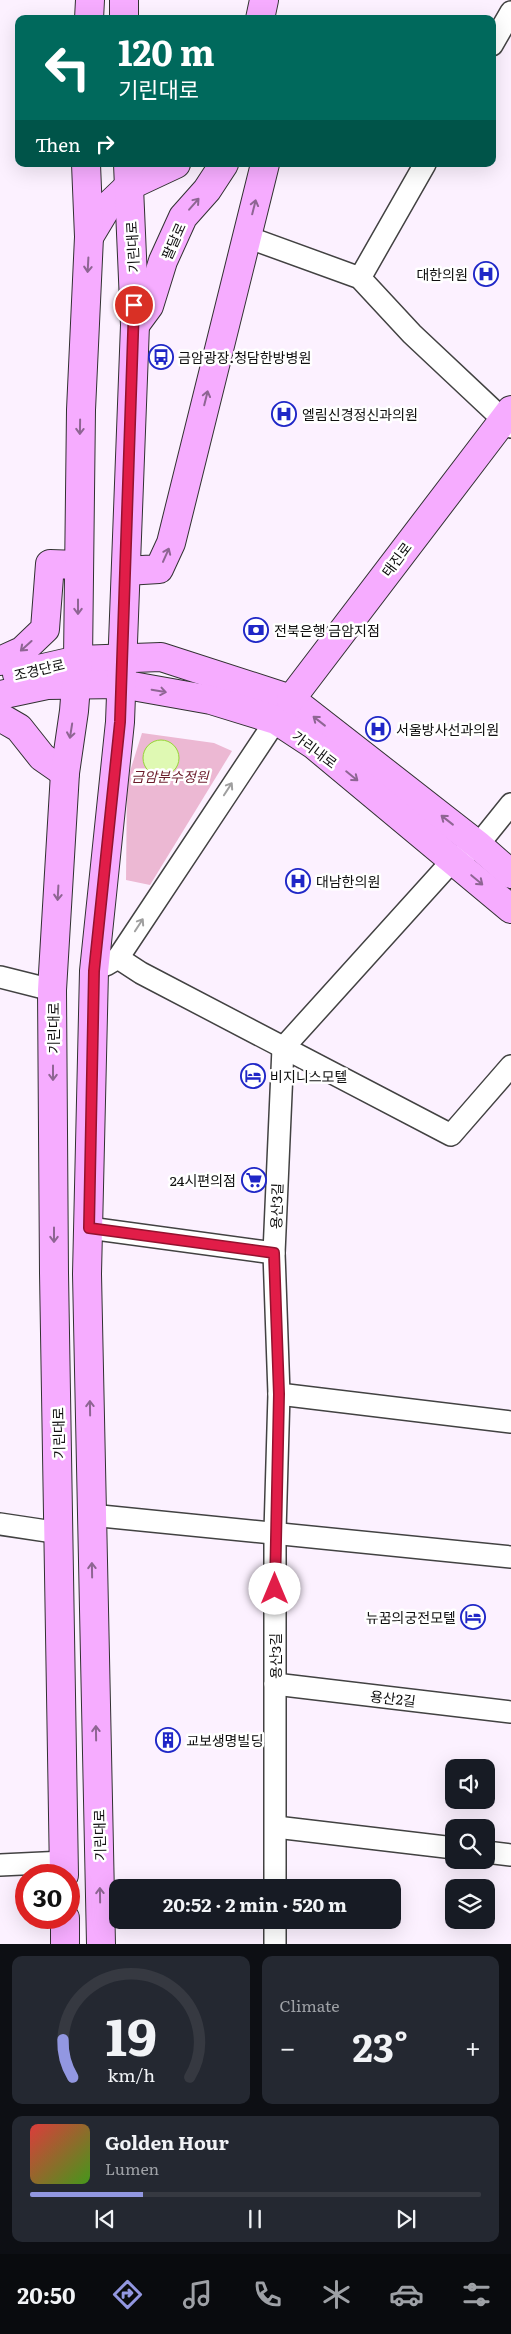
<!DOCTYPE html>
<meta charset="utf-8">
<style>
body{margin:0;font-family:Literata,"Noto Sans KR",serif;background:#242831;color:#f1f3f6;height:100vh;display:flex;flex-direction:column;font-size:19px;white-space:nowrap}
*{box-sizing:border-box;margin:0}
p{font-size:16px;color:#9ea1a6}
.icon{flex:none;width:28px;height:28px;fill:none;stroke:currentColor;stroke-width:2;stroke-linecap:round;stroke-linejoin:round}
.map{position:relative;height:1944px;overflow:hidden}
.drawer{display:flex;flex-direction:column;gap:12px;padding:12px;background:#0d0f14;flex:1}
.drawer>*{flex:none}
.top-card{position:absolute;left:15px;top:15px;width:481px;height:152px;border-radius:10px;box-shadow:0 5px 20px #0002;background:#00695c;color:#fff;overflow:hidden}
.tools{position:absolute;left:445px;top:1759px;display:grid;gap:10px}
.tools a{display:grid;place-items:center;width:50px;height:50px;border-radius:10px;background:#171b24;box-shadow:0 5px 20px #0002;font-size:25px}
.speed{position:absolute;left:15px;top:1864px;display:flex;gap:10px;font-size:25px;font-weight:700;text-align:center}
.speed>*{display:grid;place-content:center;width:65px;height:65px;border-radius:50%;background:#171b24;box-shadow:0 5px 20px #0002;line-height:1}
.speed .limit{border:8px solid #d22;background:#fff;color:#111}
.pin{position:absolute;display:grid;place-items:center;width:42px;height:42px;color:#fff;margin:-21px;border:2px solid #fff;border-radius:50%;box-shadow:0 1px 5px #0007}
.me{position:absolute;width:55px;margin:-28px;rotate:0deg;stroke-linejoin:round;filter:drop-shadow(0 0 4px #0008)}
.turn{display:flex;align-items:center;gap:18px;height:105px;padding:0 20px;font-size:22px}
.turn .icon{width:65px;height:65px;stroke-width:2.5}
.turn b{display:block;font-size:35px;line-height:42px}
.then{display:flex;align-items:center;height:48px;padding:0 20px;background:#0003;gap:10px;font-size:19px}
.big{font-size:38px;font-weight:700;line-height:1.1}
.drawer .tile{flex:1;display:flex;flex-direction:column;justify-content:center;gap:8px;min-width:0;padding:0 18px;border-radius:10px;background:#242831}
.drawer .dial{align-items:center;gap:0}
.dial svg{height:130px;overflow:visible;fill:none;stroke:#363941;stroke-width:7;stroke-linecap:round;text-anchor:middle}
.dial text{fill:#f1f3f6;stroke:none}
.song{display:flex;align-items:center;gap:15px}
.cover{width:60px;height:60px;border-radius:8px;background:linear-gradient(135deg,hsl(0 70% 55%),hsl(100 70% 35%))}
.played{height:5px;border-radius:2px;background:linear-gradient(90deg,#9297e1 25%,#363941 25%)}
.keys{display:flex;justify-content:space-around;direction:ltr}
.heat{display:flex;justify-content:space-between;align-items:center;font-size:28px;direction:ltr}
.drawer .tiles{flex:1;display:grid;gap:12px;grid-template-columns:1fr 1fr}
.tile:last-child{grid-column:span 2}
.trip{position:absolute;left:109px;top:1879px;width:292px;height:50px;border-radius:10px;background:#171b24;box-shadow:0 5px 20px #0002;font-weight:700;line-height:50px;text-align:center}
.dock{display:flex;height:80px;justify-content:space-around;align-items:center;background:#090b0e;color:#9ea1a6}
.dock .icon{width:35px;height:35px}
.dock .on{color:#9297e1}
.dock b{font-size:22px;color:#f1f3f6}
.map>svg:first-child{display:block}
.park{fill:#ecb8d3}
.water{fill:#dff9b3;stroke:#95d535}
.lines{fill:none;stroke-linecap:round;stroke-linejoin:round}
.street-casing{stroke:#424242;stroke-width:24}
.secondary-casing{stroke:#313131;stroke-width:30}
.street{stroke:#fff;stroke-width:21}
.secondary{stroke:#f6acff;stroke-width:28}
.oneway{stroke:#8e6593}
.oneway2{stroke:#9f9f9f}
.route-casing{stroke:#92132f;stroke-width:12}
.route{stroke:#e11d48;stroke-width:9}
.labels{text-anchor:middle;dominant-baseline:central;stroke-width:5;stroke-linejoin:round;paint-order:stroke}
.street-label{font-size:14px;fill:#0f0f0f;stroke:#fff}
.poi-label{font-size:14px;fill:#0f0f0f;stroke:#fff;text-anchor:start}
.park-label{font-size:14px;font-style:italic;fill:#6b1b2b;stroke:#fff}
</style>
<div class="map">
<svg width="511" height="1944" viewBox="0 0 511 1944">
<rect width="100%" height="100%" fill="#fcf1ff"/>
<path class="park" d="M142,733L214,743L232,751L150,885L126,880L127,781Z"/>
<circle class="water" cx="161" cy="758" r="18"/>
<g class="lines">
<defs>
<g id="street">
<path d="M492,45L511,12"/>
<path d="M247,237L360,278L412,334L511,427"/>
<path d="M360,278L425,164"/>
<path d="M118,958L141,973L451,1135L511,1066"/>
<path d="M106,965L118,958L284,708"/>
<path d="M0,977L52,990"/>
<path d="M89,1228L274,1253"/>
<path d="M279,1394L511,1422"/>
<path d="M91,1515L511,1557"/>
<path d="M0,1524L60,1533"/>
<path d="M275,1684L511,1712"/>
<path d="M276,1827L454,1848"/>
<path d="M486,1852L511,1855"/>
<path d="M0,1865L64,1862"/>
<path d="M275,1888V1532L279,1394L274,1253L283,1048L453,860L478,845L511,804"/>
<path d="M275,1920V1944"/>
</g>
<g id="secondary">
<path d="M89,19L90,0"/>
<path d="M124,19V0"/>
<path d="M260,19L264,0"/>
<path d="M89,237L107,207L129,186L176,164"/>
<path d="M135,325L149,306L163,261L183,217L207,190L224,164"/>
<path d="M126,571L159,569L171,543L265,164"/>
<path d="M0,661L22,651L45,629L50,564L78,565"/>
<path d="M17,674L78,660L161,657L291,699L478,845L511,874"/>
<path d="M0,695L47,685L121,684L211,700L276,720L314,745L511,909"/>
<path d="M291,699L511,410"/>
<path d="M0,717L19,728L42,757L65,773"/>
<path d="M64,1875L54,1273L52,990L65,773L74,711L78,660L81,410L89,237L86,164"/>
<path d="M65,1918V1944"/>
<path d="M101,1944L87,1274L94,971L120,722L135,325L128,164"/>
</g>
</defs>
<use href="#street" class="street-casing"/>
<use href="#secondary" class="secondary-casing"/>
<use href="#street" class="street"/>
<use href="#secondary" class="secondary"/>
</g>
<defs><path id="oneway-shaft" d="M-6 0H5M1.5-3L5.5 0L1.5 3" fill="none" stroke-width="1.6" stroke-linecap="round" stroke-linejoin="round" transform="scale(1.25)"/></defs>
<g class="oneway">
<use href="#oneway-shaft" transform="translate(194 204) rotate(-49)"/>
<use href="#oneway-shaft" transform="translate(254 207) rotate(-76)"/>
<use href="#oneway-shaft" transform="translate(88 265) rotate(93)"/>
<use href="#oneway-shaft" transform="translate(206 398) rotate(-76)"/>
<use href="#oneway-shaft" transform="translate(80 427) rotate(91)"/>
<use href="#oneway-shaft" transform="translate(166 555) rotate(-66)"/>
<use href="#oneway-shaft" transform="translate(78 607) rotate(90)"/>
<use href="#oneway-shaft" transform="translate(26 646) rotate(138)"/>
<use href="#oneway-shaft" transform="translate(159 691) rotate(10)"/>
<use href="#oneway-shaft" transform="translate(319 721) rotate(-142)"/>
<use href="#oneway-shaft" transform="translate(71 731) rotate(99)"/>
<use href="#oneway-shaft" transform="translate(352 776) rotate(39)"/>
<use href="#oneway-shaft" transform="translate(447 820) rotate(-142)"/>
<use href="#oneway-shaft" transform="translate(477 880) rotate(40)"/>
<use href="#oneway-shaft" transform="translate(58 893) rotate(93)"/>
<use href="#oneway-shaft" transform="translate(53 1073) rotate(90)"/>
<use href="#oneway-shaft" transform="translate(54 1235) rotate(90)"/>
<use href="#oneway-shaft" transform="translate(90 1408) rotate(-91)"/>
<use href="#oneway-shaft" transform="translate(92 1570) rotate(-91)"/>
<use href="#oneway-shaft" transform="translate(96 1733) rotate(-91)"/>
<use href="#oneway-shaft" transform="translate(100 1895) rotate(-91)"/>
</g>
<g class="oneway2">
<use href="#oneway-shaft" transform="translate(228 789) rotate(-57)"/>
<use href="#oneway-shaft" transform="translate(139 925) rotate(-57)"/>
</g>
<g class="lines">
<defs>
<path id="route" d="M134,305L120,722L94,971L89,1228L274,1253L279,1394L275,1589"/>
</defs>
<use href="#route" class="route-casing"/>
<use href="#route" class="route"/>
</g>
<defs>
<symbol id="hospital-ring" viewBox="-11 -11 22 22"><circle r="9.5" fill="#fff" stroke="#1f27c7" stroke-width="1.5"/><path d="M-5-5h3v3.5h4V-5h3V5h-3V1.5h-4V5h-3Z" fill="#1f27c7"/></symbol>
<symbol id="bus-ring" viewBox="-11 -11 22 22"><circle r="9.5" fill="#fff" stroke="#1f27c7" stroke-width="1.5"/><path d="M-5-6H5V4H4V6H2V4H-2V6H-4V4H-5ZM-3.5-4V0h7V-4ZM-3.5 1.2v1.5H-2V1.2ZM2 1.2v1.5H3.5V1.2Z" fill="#1f27c7"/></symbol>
<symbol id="bank-ring" viewBox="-11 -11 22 22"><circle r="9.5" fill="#fff" stroke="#1f27c7" stroke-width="1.5"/><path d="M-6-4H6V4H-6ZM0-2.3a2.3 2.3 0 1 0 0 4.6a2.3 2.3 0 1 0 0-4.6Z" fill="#1f27c7"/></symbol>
<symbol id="hotel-ring" viewBox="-11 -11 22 22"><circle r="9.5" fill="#fff" stroke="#1f27c7" stroke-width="1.5"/><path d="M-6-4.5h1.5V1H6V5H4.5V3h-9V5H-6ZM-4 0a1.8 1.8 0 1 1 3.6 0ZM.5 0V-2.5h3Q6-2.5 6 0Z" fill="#1f27c7"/></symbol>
<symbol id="supermarket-ring" viewBox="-11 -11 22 22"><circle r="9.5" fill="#fff" stroke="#1f27c7" stroke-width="1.5"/><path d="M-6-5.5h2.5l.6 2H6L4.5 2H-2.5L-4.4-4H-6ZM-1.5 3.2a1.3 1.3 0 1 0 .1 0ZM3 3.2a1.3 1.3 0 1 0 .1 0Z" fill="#1f27c7"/></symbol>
<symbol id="building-ring" viewBox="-11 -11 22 22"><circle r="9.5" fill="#fff" stroke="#1f27c7" stroke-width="1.5"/><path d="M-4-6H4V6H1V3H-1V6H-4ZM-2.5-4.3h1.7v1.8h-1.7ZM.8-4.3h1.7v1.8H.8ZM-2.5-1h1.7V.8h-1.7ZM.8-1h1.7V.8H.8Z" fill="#1f27c7"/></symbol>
</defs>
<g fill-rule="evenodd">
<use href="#hospital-ring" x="472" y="260" width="28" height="28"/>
<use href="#bus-ring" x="147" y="343" width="28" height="28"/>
<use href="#hospital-ring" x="270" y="400" width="28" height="28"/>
<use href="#bank-ring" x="242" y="616" width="28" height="28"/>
<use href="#hospital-ring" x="364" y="715" width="28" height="28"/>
<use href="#hospital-ring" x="284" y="867" width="28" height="28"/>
<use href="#hotel-ring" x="239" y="1062" width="28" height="28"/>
<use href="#supermarket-ring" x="240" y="1166" width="28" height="28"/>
<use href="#hotel-ring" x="459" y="1603" width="28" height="28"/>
<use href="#building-ring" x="154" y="1726" width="28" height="28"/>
</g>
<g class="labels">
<g class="street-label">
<text transform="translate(173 241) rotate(-66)">팔달로</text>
<text transform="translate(132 247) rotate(-93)">기린대로</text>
<text transform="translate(396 559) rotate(-53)">태진로</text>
<text transform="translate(39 669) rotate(-13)">조경단로</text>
<text transform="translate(315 749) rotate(37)">가리내로</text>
<text transform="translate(53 1028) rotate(-90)">기린대로</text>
<text transform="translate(276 1206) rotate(-88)">용산3길</text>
<text transform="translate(58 1433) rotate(-91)">기린대로</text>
<text transform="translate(275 1656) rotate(-90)">용산3길</text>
<text transform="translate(393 1698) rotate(7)">용산2길</text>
<text transform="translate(99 1835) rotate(-91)">기린대로</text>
</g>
<g class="poi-label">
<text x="468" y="274" text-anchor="end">대한의원</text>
<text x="178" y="357">금암광장.청담한방병원</text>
<text x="302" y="414">엘림신경정신과의원</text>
<text x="274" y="630">전북은행 금암지점</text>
<text x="396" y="729">서울방사선과의원</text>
<text x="316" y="881">대남한의원</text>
<text x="270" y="1076">비지니스모텔</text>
<text x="236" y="1180" text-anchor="end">24시편의점</text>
<text x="456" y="1617" text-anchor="end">뉴꿈의궁전모텔</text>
<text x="186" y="1740">교보생명빌딩</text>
</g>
<g class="park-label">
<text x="170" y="776">금암분수정원</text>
</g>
</g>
</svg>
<div class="tools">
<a><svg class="icon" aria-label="sound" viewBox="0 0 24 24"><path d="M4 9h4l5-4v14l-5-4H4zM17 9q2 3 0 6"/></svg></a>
<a><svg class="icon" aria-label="search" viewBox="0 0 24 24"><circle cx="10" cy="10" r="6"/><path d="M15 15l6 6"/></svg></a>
<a><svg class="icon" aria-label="layers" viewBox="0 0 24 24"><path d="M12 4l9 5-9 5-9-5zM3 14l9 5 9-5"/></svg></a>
</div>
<div class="speed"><div class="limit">30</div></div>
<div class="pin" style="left:134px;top:305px;background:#d93025"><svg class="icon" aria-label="arrive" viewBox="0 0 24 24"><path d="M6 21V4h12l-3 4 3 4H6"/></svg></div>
<svg class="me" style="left:275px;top:1589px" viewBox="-20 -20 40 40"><circle r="19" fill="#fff"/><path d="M0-13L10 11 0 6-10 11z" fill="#e11d48"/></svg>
<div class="trip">20:52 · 2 min · 520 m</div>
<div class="top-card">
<div class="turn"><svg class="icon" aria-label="left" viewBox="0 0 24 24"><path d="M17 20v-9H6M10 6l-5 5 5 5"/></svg><div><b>120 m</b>기린대로</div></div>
<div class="then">Then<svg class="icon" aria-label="right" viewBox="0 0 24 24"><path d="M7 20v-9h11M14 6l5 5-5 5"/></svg></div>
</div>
</div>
<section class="drawer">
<div class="tiles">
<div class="tile dial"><svg viewBox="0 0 100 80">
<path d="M14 69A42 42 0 1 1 86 69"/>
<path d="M14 69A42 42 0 0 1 8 46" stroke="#9297e1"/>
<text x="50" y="56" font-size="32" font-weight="700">19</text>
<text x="50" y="72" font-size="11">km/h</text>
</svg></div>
<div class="tile"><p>Climate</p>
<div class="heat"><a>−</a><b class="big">23°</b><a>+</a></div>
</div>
<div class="tile">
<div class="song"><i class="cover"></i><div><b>Golden Hour</b><p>Lumen</p></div></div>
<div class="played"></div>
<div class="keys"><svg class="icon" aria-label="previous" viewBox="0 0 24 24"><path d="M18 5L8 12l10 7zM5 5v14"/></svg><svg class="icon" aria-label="pause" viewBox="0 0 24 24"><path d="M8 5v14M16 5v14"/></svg><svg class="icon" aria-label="next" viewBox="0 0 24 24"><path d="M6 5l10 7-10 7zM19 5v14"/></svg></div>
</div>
</div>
</section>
<nav class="dock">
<b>20:50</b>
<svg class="icon on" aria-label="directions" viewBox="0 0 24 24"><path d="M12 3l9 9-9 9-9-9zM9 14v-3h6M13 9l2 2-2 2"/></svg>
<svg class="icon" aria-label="music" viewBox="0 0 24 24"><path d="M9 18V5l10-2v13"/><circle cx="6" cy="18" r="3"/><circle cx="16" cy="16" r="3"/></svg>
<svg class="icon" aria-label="phone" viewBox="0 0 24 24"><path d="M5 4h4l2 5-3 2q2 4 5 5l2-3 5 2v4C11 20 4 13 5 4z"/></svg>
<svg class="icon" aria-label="climate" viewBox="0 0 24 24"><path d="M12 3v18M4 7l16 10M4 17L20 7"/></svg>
<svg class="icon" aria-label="car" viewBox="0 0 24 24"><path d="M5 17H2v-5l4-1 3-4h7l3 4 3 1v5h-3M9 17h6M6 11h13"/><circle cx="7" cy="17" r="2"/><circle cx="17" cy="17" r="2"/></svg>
<svg class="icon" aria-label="filters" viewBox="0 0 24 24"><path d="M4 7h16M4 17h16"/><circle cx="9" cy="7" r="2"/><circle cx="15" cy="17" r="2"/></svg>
</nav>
